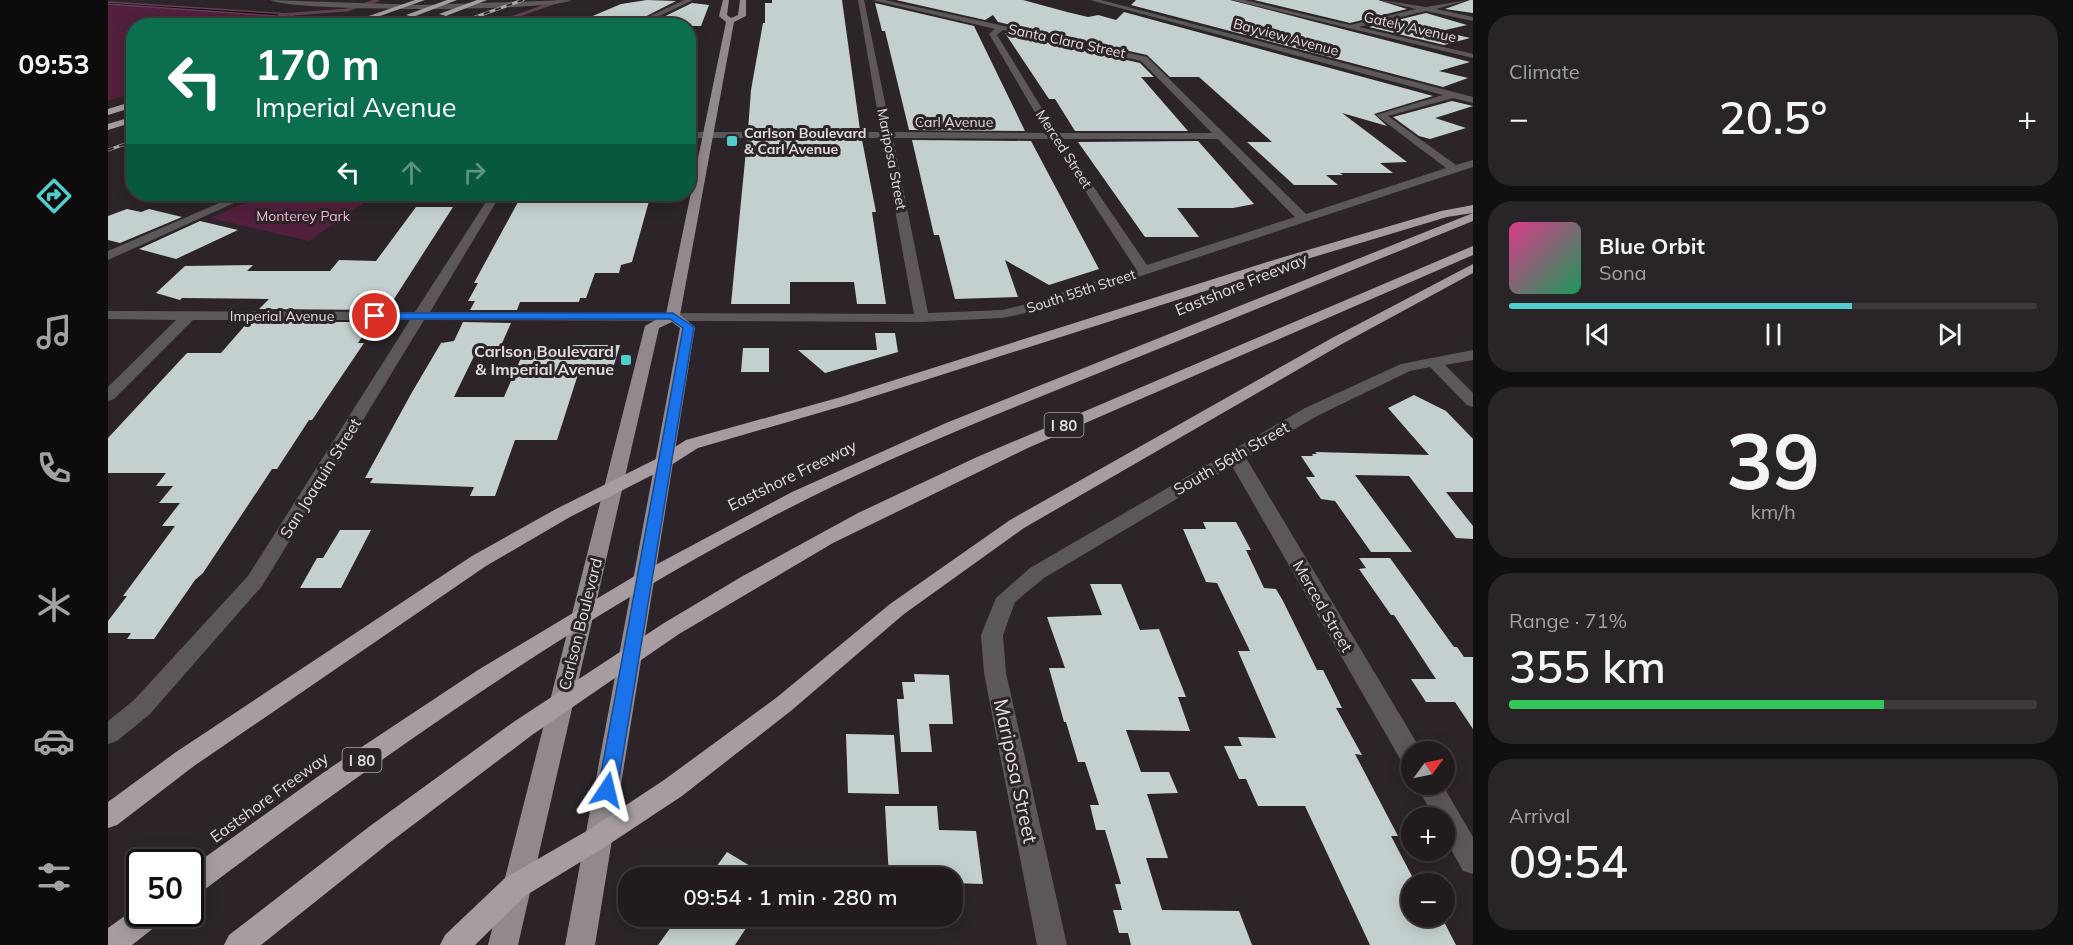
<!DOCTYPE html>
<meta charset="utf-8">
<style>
body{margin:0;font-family:Mulish,sans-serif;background:#292427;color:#f1f3f6;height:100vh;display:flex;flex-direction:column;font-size:22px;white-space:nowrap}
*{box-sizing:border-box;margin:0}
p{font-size:20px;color:#a2a1a4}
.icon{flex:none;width:33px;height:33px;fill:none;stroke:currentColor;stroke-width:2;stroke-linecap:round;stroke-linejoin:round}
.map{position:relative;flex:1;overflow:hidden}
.side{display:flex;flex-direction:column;gap:15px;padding:15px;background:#120f10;width:600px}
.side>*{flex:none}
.guide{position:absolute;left:18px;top:18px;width:570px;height:183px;border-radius:24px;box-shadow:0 3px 15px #0003,0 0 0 2px #3e393c;background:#0b6e4f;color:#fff;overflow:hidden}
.needle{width:39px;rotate:57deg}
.fabs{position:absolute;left:1293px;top:741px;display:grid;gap:12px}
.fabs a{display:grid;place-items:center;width:54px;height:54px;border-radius:50%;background:#211b1e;box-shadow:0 3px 15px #0003,0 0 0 2px #3e393c;font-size:30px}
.speed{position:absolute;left:18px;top:849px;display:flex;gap:12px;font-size:30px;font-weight:700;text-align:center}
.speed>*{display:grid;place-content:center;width:78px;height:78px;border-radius:50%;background:#211b1e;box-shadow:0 3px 15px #0003,0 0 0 2px #3e393c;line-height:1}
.speed .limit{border:3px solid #111;border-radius:9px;background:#fff;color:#111}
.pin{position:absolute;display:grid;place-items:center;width:51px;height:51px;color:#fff;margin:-26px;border:3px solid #fff;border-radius:50%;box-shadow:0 2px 6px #0007}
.me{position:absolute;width:66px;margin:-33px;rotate:10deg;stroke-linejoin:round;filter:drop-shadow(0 0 4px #0008)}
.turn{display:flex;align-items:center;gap:21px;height:126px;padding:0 30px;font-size:27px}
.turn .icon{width:78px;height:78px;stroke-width:2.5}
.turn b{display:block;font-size:42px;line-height:51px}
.lanes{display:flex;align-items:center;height:57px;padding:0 30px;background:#0003;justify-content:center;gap:30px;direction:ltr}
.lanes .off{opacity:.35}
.big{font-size:45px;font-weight:600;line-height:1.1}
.side .card{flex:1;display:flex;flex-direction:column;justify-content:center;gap:9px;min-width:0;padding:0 21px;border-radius:24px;background:#292427}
.side .dial{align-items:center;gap:0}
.dial b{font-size:78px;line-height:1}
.song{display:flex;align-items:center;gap:18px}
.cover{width:72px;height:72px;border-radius:9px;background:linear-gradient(135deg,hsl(330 70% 55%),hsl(150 70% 35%))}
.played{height:6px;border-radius:3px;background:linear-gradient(90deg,#53cdcb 65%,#3e393c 65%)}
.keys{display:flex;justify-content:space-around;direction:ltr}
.heat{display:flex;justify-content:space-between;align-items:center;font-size:33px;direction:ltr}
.charge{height:9px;border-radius:4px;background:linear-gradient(90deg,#34c759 71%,#3e393c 0)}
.trip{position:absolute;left:510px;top:867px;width:345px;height:60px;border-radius:24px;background:#211b1e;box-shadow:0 3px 15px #0003,0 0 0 2px #3e393c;font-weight:600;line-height:60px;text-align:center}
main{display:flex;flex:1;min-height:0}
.menu{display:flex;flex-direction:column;width:108px;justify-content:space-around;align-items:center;background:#0d0b0c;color:#a2a1a4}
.menu .icon{width:42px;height:42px}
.menu .on{color:#53cdcb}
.menu b{font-size:27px;color:#f1f3f6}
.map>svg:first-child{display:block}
.green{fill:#52203c}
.water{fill:#2a001a;stroke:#614255;stroke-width:1.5}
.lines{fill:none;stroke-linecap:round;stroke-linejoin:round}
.stream{stroke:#614255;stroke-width:3}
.building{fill:#c4d0cf}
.minor{fill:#5c585a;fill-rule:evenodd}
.major{fill:#91898d;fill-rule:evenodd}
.highway{fill:#a69ca1;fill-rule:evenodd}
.rail-casing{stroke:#ada7aa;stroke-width:3}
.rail{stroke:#2c2428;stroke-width:2;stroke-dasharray:6;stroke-linecap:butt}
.route{fill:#1a73e8;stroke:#114b97;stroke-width:1.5}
.poi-dot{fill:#53cdcb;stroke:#2c2428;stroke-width:2}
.labels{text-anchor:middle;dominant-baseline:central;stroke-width:6;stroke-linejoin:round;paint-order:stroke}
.far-street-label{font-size:14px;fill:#e2dcdf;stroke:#2c2428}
.far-poi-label{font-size:14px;font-weight:bold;fill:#e2dcdf;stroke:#2c2428;text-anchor:start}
.far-park-label{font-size:14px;fill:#f4b8d6;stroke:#2c2428}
.shield{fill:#2c2428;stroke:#aba5a8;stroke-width:1.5}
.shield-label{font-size:15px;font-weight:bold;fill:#e2dcdf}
.street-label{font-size:16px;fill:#e2dcdf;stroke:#2c2428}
.poi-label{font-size:16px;font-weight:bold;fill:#e2dcdf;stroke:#2c2428;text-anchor:end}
.near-street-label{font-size:20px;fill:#e2dcdf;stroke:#2c2428}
</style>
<main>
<nav class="menu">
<b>09:53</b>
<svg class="icon on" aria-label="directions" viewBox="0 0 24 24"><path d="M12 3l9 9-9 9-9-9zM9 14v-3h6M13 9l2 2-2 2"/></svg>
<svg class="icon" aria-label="music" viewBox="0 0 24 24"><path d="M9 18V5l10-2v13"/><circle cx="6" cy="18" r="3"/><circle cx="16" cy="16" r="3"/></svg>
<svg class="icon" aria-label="phone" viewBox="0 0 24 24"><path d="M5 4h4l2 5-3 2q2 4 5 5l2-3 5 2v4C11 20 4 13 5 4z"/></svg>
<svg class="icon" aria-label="climate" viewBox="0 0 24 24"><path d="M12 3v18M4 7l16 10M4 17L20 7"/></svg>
<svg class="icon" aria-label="car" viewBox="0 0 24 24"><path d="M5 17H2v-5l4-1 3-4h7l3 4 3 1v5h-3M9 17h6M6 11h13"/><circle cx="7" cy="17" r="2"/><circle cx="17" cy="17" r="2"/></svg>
<svg class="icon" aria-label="filters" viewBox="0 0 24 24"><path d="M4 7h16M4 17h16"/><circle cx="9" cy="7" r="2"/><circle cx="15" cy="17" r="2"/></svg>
</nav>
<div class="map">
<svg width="1365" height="945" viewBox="0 0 1365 945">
<rect width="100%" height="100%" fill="#2c2428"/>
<g class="green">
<path d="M0,4L168,16L179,21L209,25L26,26L25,93L0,101Z"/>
<path d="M158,194H214L257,202L201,241L102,218Z"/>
</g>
<path class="water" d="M0,2L181,14L188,19L218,24C203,29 182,22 168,16L0,4Z"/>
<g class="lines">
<g class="stream">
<path d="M171,15L239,10L270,0"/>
<path d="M206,23L222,26"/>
<path d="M380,26L454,0"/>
</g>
</g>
<g class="building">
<path d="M539,0L568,1L519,26H461L513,4Z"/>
<path d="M664,0H734L752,130H640L643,90L655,23H657V3H664Z"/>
<path d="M788,0H915L959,12L980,17L990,15L1008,20L1016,12L1325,96L1266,114L1279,126L1234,113L1299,162L1272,163L1285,173H1232L1235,175H1218L1230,185H1186L1139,142H1164L1091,77H1062L1039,55L890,22L885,15L877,20Z"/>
<path d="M1028,0H1122L1362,62L1331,71L1360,78L1335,87L1023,5Z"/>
<path d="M1146,0H1270L1299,9L1242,23Z"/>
<path d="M1365,0V13L1337,9L1362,0Z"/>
<path d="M584,3L601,5L593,26H537Z"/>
<path d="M767,3L866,26L917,131L801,130L777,31H774Z"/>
<path d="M1318,13L1359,25L1333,31L1362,38L1336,45L1261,27Z"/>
<path d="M897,33L1032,63L1046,77H1033L1080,131H967L947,99H941Z"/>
<path d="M1344,101L1365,106L1327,118L1358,128L1322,139L1311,136L1285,117Z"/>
<path d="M639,140H754L768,212H764L778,304H749L746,282H682V304H623Z"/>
<path d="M804,140L923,141L991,269L941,285L897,260L910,297L847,299L831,235H826Z"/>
<path d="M1090,141L1146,204L1125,208H1069L1091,237H1037L970,142Z"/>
<path d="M420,194H543L524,262L513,265L511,273H487L478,298H472L471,302H412L409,310H362L367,301H360L370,283H366L410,202H416Z"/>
<path d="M308,207H345L286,299H281L272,310L151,309L161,299L74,298L72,300L48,293L77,266L145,265L139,271H222L231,260L268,261Z"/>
<path d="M19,209L33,212L41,209L74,217L12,243L0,240V216Z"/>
<path d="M92,221L130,230L68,259L31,249Z"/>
<path d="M140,322H264L250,343H256L204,420H201L169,469H164L95,573L87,580L46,639H19L23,633H0V621L19,596H15L67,526H54L72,503H51L65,486H48L58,473H0V438L79,353H113Z"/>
<path d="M355,322L403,323L391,350H369L346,397H396L416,351L459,350L461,345H512L506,365H473L449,440H407L387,496H362L366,487L262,483L265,478H257L303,394L333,343L346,341Z"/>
<path d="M767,333H787L790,352L717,373L690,350H769Z"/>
<path d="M635,348H661V372H633Z"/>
<path d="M1306,395L1338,411L1365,439V492H1338L1365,526V539L1348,538L1301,476L1247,475L1304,552H1263L1227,501L1213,499L1198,477H1207L1193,456H1205L1204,454H1209L1207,452L1321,455L1280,408Z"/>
<path d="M1095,522H1128L1143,550H1138L1156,588L1168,589L1175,601L1209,670H1215L1234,708H1228L1254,755L1247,754L1290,836H1283L1305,878L1313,879L1315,884H1304V916H1333L1348,945H1262L1197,806H1150L1138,779H1131L1116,746H1134L1130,737L1168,738L1130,651H1142L1109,583L1098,582L1075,529H1098Z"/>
<path d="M232,530H263L233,588H192L209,558H215Z"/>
<path d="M1251,558H1282L1346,647H1349L1356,657H1365V729L1347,702H1318L1303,679H1328L1286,615H1283L1251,569L1258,568Z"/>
<path d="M982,584H1013L1032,630L1051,629L1078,697H1070L1082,731L1018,730L1033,772H1061L1070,793L1039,794L1060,858H1038L1054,910L1131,911L1144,945H1023L1020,933H1011L1005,910H1014L1007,884H1013L997,830H988L982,805H991L977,762H970L958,722H956L941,668H957L939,617L994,615Z"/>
<path d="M806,674L841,675L845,724H821L824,752H793L789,699H796L794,682H807Z"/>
<path d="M738,734L786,735L791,794L740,793Z"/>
<path d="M777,806H829L831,830L868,831L875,884L844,883V878H781Z"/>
<path d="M619,852L662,878H600Z"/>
<path d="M571,916H646L627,945H550Z"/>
</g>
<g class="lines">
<g class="minor">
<path d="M162,0L313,5L464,0C443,12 183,12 162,0Z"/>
<path d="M576,0H585L531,26H521Z"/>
<path d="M750,0H756L783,132L939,133L881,34L887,29L764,0H777L1039,57L1198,214L1338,168L1268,115L1335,95L982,0H993L1365,97V103L1345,98L1280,116L1348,165L1365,160V167L923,312L894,318L814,322L316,320L154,586L42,714L9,741L0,744V721L26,700L140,576L302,320H85L6,399L0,401V387L68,320L0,319V311L307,312L383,194H393L322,312L806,314L774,138H580V132H773ZM895,30L1033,61L1104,133H949L889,35ZM785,138L943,139L1028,269L915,305L894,310L820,313ZM953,139H1110L1187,217L1039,265Z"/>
<path d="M1124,0H1136L1242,25L1308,9L1272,0L1318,7L1360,0L1328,9L1365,17V21L1318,11L1251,27L1365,54V58Z"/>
<path d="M132,194H146L0,260V251Z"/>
<path d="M1365,350V360L1337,365L1365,393V407L1359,405L1322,367L1302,371L1209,416L1138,458L1313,750L1304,752V767L1295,764L1124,466L936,578L907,602L895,635L898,673L959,945H929L876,673L873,635L888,598L922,568L1197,408L1293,364Z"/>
<path d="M1308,784H1334L1365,837V874L1355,871L1336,837V818H1326Z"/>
</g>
<path class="major" d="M615,0H621L619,15L623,18L630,15L632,0H638V16L626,22L572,315L587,327L487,945H457L572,328L564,322L551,328L410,945H380L537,326L558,314L618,22L611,16Z"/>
<g class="highway">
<path d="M307,0H317L244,26H232Z"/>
<path d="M339,0H349L305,17L298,15Z"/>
<path d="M369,0H379L338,16L331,14Z"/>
<path d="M26,101V107L0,115V109Z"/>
<path d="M26,116V122L0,130V124Z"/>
<path d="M1365,205V213L1339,217L1179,265L745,403L590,448L560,467L462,517L378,566L86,766L9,825L0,828V802L68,752L364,556L448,509L548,459L578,440L733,397L1169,259L1333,211Z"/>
<path d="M1365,213V221C1237,273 1109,325 981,377C887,415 792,453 701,498C484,607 285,748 92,893L82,897V868L219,770L370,670L525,577L684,492L838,423Z"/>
<path d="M1365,246V255L922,447L725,543L571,634L424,735L281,843L153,945H116L121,935L262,826L407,721L556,623L633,577L750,513L869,457Z"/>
<path d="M1365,264V273L1234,344L916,528L796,614L684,710L574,796L500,845L417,896L367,945H332L337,935L397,878L482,829L556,780L668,698L782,604L902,520L1224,338Z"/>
<path d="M32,905V914H56L52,923L24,945H0V928Z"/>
</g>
<defs>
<g id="rail">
<path d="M342,26L415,0"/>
<path d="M0,150L26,141"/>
</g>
</defs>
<use href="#rail" class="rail-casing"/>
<use href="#rail" class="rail"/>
</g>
<path class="route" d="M565,313L586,327L509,790L506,796L499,798L492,796L490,790L575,328L562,319H267L262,316L267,313Z"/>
<g class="poi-dot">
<rect x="618" y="135" width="12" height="12" rx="3"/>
<rect x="512" y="354" width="12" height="12" rx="3"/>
</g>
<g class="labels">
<g class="far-street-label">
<text transform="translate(1302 27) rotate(13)">Gately Avenue</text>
<text transform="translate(1178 37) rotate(15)">Bayview Avenue</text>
<text transform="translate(959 41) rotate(12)">Santa Clara Street</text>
<text x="846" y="122">Carl Avenue</text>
<text transform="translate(956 149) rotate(57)">Merced Street</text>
<text transform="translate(784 159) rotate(79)">Mariposa Street</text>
<text transform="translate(973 291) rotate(-18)">South 55th Street</text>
<text x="174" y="316">Imperial Avenue</text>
</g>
<g class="far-poi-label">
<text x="636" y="133">Carlson Boulevard<tspan x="636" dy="16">&amp; Carl Avenue</tspan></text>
</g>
<g class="far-park-label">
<text x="195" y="216">Monterey Park</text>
</g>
<g class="shield">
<rect x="936.5" y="413" width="39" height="24" rx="4.5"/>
<rect x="234.5" y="748" width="39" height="24" rx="4.5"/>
</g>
<g class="shield-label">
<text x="956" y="425">I 80</text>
<text x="254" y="760">I 80</text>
</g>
<g class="street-label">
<text transform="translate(1133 284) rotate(-22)">Eastshore Freeway</text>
<text transform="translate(1123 458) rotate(-30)">South 56th Street</text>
<text transform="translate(684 475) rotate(-26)">Eastshore Freeway</text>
<text transform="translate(212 478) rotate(-58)">San Joaquin Street</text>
<text transform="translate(1215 606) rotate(60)">Merced Street</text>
<text transform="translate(472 624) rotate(-76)">Carlson Boulevard</text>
<text transform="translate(161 797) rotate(-36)">Eastshore Freeway</text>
</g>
<g class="poi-label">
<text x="506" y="351">Carlson Boulevard<tspan x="506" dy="18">&amp; Imperial Avenue</tspan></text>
</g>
<g class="near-street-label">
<text transform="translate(908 771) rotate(78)">Mariposa Street</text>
</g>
</g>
</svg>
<div class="fabs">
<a><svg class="needle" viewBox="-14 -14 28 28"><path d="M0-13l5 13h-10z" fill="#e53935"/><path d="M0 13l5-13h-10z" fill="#a2a1a4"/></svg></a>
<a>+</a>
<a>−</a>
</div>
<div class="speed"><div class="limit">50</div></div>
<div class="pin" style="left:267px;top:316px;background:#d93025"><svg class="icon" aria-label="arrive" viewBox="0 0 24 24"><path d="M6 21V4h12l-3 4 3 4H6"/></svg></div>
<svg class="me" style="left:499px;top:790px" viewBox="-20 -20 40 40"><path d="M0-17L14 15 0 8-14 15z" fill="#1a73e8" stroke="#fff" stroke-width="4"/></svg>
<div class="trip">09:54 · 1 min · 280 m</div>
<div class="guide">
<div class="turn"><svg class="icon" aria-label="left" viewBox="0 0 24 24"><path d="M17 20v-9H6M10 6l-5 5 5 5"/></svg><div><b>170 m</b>Imperial Avenue</div></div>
<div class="lanes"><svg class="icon" aria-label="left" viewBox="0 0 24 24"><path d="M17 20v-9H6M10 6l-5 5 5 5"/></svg><svg class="icon off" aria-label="ahead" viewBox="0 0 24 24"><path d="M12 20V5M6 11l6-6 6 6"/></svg><svg class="icon off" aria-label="right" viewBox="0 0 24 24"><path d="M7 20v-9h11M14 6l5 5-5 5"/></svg></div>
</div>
</div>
<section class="side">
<div class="card"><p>Climate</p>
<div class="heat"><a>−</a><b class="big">20.5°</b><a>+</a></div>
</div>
<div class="card">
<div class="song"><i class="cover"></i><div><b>Blue Orbit</b><p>Sona</p></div></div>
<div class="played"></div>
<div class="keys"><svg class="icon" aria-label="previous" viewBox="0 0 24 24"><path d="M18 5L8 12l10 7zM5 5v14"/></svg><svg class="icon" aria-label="pause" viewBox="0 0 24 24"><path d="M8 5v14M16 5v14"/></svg><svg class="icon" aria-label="next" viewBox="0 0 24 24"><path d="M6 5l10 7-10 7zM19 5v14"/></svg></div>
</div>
<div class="card dial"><b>39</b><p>km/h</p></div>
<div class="card"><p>Range · 71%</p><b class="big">355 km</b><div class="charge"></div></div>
<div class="card"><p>Arrival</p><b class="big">09:54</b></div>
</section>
</main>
